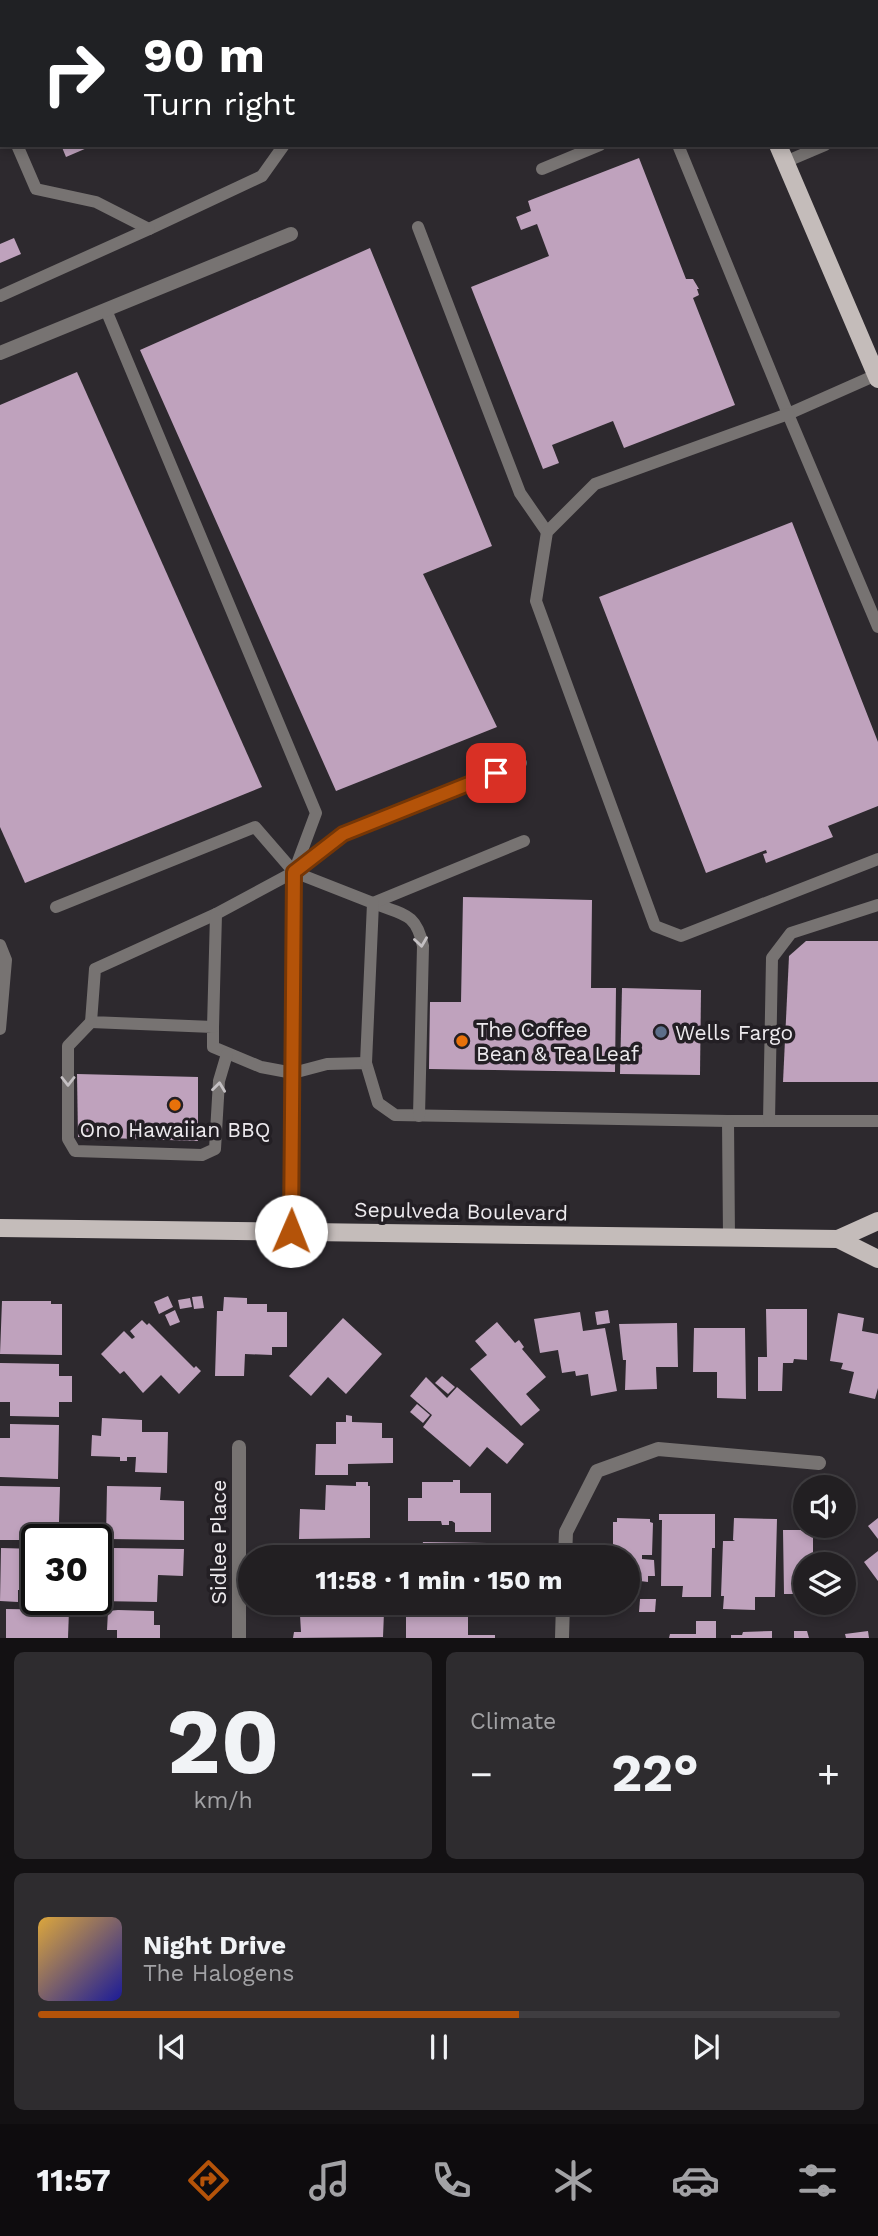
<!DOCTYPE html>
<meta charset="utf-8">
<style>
body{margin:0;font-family:"Work Sans",sans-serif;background:#2e2c2f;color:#f1f3f6;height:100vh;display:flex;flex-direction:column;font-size:26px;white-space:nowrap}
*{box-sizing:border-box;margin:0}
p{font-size:23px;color:#a2a2a5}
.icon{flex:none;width:38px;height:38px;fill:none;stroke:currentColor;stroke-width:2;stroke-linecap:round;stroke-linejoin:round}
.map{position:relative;height:1638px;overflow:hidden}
.side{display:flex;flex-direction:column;gap:14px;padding:14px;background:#131113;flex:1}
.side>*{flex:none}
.top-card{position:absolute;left:0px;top:0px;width:878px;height:147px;box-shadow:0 4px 10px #0003,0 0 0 2px #3f3d40;background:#202124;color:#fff;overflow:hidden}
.tools{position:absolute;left:793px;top:1475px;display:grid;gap:14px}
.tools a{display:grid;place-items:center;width:63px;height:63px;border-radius:50%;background:#221f22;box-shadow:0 4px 10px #0003,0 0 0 2px #3f3d40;font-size:35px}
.speed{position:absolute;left:21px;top:1524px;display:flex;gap:14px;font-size:35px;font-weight:700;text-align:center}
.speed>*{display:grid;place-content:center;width:91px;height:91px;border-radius:50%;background:#221f22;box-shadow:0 4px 10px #0003,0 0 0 2px #3f3d40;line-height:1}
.speed .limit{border:4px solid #111;border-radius:10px;background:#fff;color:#111}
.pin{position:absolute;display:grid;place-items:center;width:60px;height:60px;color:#fff;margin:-30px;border-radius:14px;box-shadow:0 4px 10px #0006}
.me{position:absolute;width:77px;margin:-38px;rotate:1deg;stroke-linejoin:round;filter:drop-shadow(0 0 5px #0008)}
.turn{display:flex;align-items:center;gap:24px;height:147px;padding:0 28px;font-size:32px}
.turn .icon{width:91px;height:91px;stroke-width:2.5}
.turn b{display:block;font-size:49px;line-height:60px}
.big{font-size:52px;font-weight:700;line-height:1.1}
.side .widget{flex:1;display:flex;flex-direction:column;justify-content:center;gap:10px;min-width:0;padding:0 24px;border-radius:10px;background:#2e2c2f}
.side .dial{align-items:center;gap:0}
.dial b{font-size:91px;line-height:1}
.song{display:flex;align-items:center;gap:21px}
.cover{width:84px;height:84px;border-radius:10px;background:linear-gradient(135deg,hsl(40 70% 55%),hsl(240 70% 35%))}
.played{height:7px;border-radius:4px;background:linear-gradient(90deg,#b45309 60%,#3f3d40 60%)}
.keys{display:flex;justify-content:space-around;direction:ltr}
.heat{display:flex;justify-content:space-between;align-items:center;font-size:38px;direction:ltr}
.side .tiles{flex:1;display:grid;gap:14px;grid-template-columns:1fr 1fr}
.widget:last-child{grid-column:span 2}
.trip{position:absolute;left:238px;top:1545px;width:402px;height:70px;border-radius:35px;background:#221f22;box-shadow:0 4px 10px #0003,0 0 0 2px #3f3d40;font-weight:700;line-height:70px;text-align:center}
.dock{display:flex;height:112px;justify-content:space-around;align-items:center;background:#0e0c0e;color:#a2a2a5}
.dock .icon{width:49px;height:49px}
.dock .selected{color:#b45309}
.dock b{font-size:32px;color:#f1f3f6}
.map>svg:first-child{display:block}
.building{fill:#bfa2bd}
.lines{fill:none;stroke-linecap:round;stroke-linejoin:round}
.service{stroke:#777372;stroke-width:12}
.minor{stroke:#777372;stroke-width:14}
.primary{stroke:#c4bcba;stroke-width:18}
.oneway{stroke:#c4c0c3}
.route-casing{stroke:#753606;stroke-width:18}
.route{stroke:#b45309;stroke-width:12}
.service-dot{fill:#5c6f8a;stroke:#231f24;stroke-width:2.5}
.food-dot{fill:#e8710a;stroke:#231f24;stroke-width:2.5}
.labels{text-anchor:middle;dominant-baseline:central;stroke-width:7;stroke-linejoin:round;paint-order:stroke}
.poi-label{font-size:21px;fill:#edeaee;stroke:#231f24;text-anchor:start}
.street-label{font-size:21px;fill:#edeaee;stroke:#231f24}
</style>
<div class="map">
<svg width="878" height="1638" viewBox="0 0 878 1638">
<rect width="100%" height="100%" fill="#2d292e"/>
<g class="building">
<path d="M61,145H94L66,157Z"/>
<path d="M639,158L686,279H693L699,289H697L699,295L693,298L735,405L624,448L613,421L552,445L559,463L543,469L471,287L549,256L537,224L521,230L516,217L531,211L528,201Z"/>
<path d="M14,238L21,254L0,263V244Z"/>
<path d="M370,248L492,546L423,574L497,727L336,791L140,350Z"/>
<path d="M77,372L262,787L25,883L0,827V405Z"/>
<path d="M792,522L878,742V806L828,826L833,837L766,863L763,854L767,853L766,850L706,873L599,597Z"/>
<path d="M463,897L592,900L591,988H616L615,1072L429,1069L430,1002H461Z"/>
<path d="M806,941H878V1082H783L789,956Z"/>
<path d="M622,988L701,990L700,1075L620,1074Z"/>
<path d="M77,1074L198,1077V1141L78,1137Z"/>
<path d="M168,1296L173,1307L159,1314L154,1302Z"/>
<path d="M202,1296L204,1308L194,1309L192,1297Z"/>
<path d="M224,1297L247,1298V1304H267V1312H287V1347H272V1355L245,1354L244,1376H215L217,1311H223Z"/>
<path d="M190,1298L192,1307L180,1309L178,1300Z"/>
<path d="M2,1301H51V1304H62V1355L0,1354Z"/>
<path d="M766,1309H807V1360L794,1359L793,1363H783L782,1391H758V1357H767Z"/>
<path d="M175,1310L180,1322L170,1326L165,1315Z"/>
<path d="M608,1310L610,1323L597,1325L595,1312Z"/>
<path d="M580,1312L583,1331L605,1328L617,1391L591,1396L588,1374L576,1376L575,1371L562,1373L558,1350L540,1353L534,1319Z"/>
<path d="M838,1313L864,1318L862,1331L878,1334V1388L875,1399L849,1393L854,1372L841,1369L843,1363L830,1361Z"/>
<path d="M343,1318L382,1354L346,1394L328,1377L311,1396L289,1376Z"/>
<path d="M142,1320L147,1325L149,1323L194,1368L196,1366L201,1371L179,1394L161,1375L143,1393L124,1371L120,1374L101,1354L124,1331L132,1339L135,1337L130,1331Z"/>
<path d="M497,1322L515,1343L519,1340L524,1347L522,1349L546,1377L526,1394L540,1410L521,1426L470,1369L487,1355L475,1341Z"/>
<path d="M677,1323L678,1367H656L657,1389L625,1390L626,1360H623L619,1324Z"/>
<path d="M694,1328H745L746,1399L717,1398V1372H693Z"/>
<path d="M0,1363L59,1364V1376H72V1402H59V1417L10,1416V1402H0Z"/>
<path d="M442,1376L455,1387L448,1394L435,1383Z"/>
<path d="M426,1377L447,1398L457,1387L524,1444L507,1464L487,1447L470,1467L423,1427L432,1415L410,1396Z"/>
<path d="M417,1404L430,1415L423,1423L410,1412Z"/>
<path d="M346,1415L352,1416V1422L382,1423V1438H393V1463L348,1464V1475H315L316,1444H336V1422H346Z"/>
<path d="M102,1418L142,1420V1432H168L167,1473L135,1472L136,1457H127V1461H120V1457L91,1456L92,1435L101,1436Z"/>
<path d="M10,1424L59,1425L58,1479L0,1477V1438H10Z"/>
<path d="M453,1480H460V1493H491V1532H455V1523L452,1521H449V1525H442L441,1521H408V1498H422V1482H453Z"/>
<path d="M356,1482H368V1486H370V1538L299,1539L300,1509L325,1510L326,1485L356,1486Z"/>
<path d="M0,1486L60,1487L59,1522L48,1523V1540H0Z"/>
<path d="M107,1486L161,1487L160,1500L184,1501V1540L106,1539Z"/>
<path d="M659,1514H715V1548H712L711,1597H682L683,1586H661L662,1520H659Z"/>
<path d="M617,1518L650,1519V1522L653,1523L652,1555H642V1559L654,1560L655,1576H648V1582L640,1581V1589H628V1558H599V1548H613V1522H617Z"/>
<path d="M734,1518L777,1519L775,1597H755V1610L723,1609L724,1596H721L723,1541H735L733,1540Z"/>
<path d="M878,1518V1539L868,1526Z"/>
<path d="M783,1530H813V1552H823V1560L836,1559V1564H805V1594H784Z"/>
<path d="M423,1542L487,1543V1558H420Z"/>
<path d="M301,1545L366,1547V1558H301Z"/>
<path d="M1,1548L37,1549V1590H18V1602L0,1601Z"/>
<path d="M113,1548L184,1549L183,1576L158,1575L157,1602L98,1601V1572H112Z"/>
<path d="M878,1551V1581L864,1562Z"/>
<path d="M640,1599H656L655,1612H639Z"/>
<path d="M406,1607L468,1608V1635H495V1638H406Z"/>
<path d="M6,1609L69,1610L68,1638H6Z"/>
<path d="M302,1609H372V1612H384L383,1637L293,1638L294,1632H301L300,1615Z"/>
<path d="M118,1610L154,1611V1625H160V1638H117V1630H107L108,1611Z"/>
<path d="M696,1621H716V1638H669L670,1634H696Z"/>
<path d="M772,1631V1638H731V1635H742L743,1632Z"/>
<path d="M794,1631H807L809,1638H794Z"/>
<path d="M868,1631L869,1638H846L845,1634Z"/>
</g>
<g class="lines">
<g class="service">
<path d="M307,0V2"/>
<path d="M614,0L615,2"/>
<path d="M0,101L2,105"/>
<path d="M877,113L878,112"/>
<path d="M17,145L36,189L96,202L149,229L262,176L284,145"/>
<path d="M678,145L788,414L876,375"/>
<path d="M785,162L825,145"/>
<path d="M542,169L600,145"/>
<path d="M418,227L520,493L547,532"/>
<path d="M0,296L149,229"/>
<path d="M106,310L316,813L294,872"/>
<path d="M878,627L788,414L595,484L547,532L536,601L655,926L681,936L878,859"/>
<path d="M521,763L343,834L294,872L216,914L95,969L91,1022L213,1027V1047L261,1067L293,1073L327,1064L366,1063L378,1103L395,1115L728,1121H878"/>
<path d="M373,903C403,915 416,912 423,946L419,1116"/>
<path d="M373,903L524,841"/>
<path d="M56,907L255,827L294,872L373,903L366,1063"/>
<path d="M0,945L6,960L0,1029"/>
<path d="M91,1022L68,1046V1139L75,1151L202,1155L215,1149L219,1081L227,1054"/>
<path d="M213,1027L216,914"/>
<path d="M728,1121L729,1238"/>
<path d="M769,1121L772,958L791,933L878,905"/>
</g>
<g class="minor">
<path d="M0,353L291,234"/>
<path d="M291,1231L294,872"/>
<path d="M239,1447V1638"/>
<path d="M565,1558L566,1532L597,1471L658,1449L819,1463"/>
<path d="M562,1638L563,1603"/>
</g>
<g class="primary">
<path d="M716,0L717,2"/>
<path d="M778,145L878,379"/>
<path d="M0,1228L838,1239L878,1221"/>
<path d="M838,1239L878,1259"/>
</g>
</g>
<defs><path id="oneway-chevron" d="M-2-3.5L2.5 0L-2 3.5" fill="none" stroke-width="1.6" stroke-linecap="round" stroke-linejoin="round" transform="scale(1.75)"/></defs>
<g class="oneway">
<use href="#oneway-chevron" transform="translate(421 942) rotate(82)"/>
<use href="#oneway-chevron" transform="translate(68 1081) rotate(90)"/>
<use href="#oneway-chevron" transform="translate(219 1087) rotate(-83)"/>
</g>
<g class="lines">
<defs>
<path id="route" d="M291,1231L294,872L343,834L496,773"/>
</defs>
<use href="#route" class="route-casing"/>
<use href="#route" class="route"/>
</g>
<circle class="service-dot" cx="661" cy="1032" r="7"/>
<g class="food-dot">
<circle cx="462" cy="1041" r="7"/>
<circle cx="175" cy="1105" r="7"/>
</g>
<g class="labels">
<g class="poi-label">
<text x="476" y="1029">The Coffee<tspan x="476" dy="24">Bean &amp; Tea Leaf</tspan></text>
<text x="675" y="1032">Wells Fargo</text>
<text x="175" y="1129" text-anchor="middle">Ono Hawaiian BBQ</text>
</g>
<g class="street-label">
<text transform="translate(461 1211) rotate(1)">Sepulveda Boulevard</text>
<text transform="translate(218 1542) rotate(-90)">Sidlee Place</text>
</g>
</g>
</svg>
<div class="tools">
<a><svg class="icon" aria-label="sound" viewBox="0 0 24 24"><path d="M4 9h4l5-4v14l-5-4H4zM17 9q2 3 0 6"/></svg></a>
<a><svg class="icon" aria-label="layers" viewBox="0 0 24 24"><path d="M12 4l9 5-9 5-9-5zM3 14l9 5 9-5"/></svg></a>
</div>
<div class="speed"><div class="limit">30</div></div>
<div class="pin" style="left:496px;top:773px;background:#d93025"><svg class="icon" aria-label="arrive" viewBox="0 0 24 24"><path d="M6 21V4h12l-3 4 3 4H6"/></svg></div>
<svg class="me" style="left:291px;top:1231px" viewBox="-20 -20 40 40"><circle r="19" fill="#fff"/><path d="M0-13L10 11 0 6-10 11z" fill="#b45309"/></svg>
<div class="trip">11:58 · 1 min · 150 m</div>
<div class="top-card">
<div class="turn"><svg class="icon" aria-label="right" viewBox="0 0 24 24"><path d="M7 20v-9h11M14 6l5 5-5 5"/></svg><div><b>90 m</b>Turn right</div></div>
</div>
</div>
<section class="side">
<div class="tiles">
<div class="widget dial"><b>20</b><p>km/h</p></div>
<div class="widget"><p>Climate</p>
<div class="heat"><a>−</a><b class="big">22°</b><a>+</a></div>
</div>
<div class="widget">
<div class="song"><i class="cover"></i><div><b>Night Drive</b><p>The Halogens</p></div></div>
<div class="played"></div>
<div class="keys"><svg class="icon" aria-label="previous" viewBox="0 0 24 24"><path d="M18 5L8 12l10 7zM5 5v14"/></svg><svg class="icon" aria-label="pause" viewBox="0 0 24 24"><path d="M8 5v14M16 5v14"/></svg><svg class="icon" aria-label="next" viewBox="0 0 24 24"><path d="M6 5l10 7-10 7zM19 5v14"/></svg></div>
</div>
</div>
</section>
<nav class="dock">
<b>11:57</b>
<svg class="icon selected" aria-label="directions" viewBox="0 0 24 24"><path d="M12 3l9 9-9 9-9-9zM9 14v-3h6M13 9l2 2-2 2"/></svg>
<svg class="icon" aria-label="music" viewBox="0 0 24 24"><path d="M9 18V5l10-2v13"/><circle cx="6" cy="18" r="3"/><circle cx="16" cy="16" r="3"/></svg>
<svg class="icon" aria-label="phone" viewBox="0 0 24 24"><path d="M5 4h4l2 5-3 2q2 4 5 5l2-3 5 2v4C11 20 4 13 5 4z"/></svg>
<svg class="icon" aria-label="climate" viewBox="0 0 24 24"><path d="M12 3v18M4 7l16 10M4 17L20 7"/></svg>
<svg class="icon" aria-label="car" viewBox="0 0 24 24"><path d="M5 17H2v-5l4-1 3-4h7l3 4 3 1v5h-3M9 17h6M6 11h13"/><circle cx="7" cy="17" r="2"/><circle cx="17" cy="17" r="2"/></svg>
<svg class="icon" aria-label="filters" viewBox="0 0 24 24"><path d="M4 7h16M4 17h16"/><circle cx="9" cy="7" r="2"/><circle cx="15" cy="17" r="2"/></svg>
</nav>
